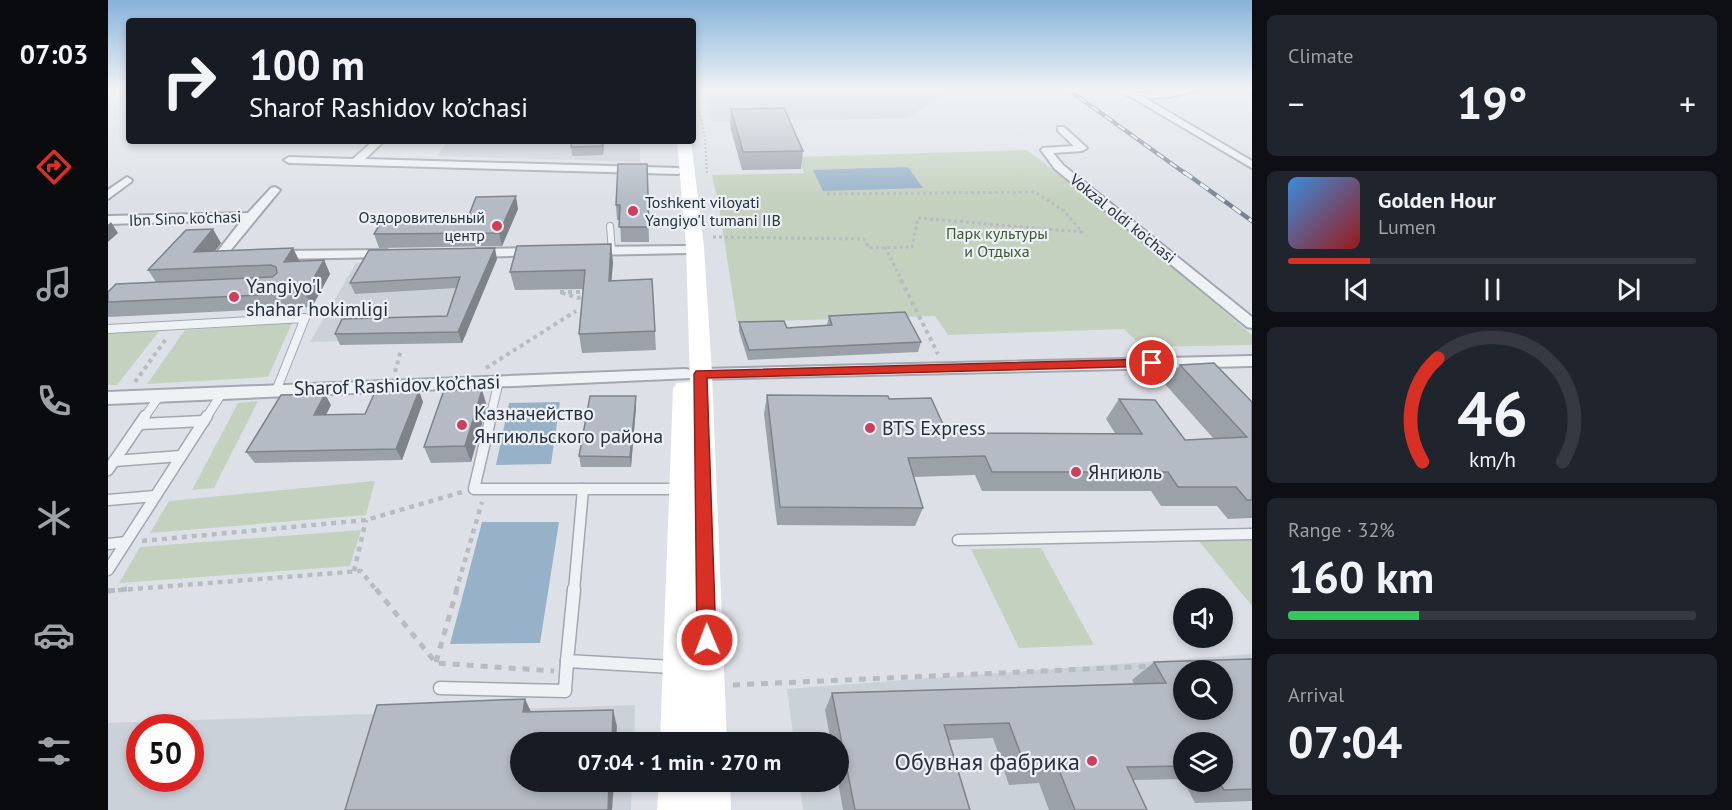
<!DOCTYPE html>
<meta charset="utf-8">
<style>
body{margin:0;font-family:"PT Sans",sans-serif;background:#20242c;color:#f1f3f6;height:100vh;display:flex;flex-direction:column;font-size:22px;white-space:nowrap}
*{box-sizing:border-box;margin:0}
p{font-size:20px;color:#9ea1a6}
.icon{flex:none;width:33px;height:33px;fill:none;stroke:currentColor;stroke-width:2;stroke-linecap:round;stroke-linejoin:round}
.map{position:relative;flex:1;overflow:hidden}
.panel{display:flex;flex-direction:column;gap:15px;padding:15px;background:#0d0f14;width:480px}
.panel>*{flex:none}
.top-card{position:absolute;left:18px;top:18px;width:570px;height:126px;border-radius:6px;box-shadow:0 3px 9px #0003;background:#171b24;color:#f1f3f6;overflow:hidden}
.fabs{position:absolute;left:1065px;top:588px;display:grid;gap:12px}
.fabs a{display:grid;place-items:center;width:60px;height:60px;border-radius:50%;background:#171b24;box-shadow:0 3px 9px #0003;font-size:30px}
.speed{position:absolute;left:18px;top:714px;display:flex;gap:12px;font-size:30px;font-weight:700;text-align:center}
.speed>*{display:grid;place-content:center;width:78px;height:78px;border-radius:50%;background:#171b24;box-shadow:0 3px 9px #0003;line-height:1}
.speed .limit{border:9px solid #d22;background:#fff;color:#111}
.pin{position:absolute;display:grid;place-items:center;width:51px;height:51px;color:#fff;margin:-26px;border:3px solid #fff;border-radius:50%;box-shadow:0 2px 6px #0007}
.me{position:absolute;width:66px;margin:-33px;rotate:359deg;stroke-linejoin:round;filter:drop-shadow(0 0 4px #0008)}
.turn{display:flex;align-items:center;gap:21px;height:126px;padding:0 24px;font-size:27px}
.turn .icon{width:78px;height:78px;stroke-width:2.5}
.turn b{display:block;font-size:42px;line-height:51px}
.big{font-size:45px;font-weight:600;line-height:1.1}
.panel .card{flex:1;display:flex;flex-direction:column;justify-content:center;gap:9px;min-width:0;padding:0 21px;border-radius:9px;background:#20242c}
.panel .dial{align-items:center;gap:0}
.dial svg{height:156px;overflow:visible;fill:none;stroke:#363941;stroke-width:7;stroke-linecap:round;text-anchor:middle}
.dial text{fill:#f1f3f6;stroke:none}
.song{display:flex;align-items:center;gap:18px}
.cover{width:72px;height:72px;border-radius:9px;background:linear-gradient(135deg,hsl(210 70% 55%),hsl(0 70% 35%))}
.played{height:6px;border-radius:3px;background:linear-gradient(90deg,#d93025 20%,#363941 20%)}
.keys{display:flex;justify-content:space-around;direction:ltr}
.heat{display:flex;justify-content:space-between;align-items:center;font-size:33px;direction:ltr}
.charge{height:9px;border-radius:4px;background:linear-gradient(90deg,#34c759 32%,#363941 0)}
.trip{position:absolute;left:402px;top:732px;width:339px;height:60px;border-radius:30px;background:#171b24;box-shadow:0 3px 9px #0003;font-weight:600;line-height:60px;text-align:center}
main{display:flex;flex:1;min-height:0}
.menu{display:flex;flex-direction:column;width:108px;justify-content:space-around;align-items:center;background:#090b0e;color:#9ea1a6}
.menu .icon{width:42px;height:42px}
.menu .selected{color:#d93025}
.menu b{font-size:27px;color:#f1f3f6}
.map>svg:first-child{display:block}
.built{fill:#cbd1d9;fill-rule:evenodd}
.green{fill:#c4d1be}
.water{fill:#97b2c8}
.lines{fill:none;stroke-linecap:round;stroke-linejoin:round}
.service-far3-casing{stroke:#a2a8b1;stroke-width:8}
.service-far2-casing{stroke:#a2a8b1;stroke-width:10}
.service-far1-casing{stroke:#a2a8b1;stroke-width:13}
.service-casing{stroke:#a2a8b1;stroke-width:15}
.minor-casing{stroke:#a2a8b1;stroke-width:4}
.path-far4{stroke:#b7bcc2;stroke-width:2;stroke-dasharray:2 2;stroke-linecap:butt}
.path-far3{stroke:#b7bcc2;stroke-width:3;stroke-dasharray:3 3;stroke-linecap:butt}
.path-far2{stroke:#b7bcc2;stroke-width:4;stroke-dasharray:4 4;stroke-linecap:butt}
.path-far1{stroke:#b7bcc2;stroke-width:4.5;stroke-dasharray:5 5;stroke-linecap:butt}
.path{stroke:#b7bcc2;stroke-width:5;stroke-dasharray:7 7;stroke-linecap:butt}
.service-far3{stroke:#eff2f5;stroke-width:6}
.service-far2{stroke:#eff2f5;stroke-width:8}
.service-far1{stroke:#eff2f5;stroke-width:10}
.service{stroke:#eff2f5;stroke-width:12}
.minor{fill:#eff2f5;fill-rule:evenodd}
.secondary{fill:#fff;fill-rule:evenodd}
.rail-far1-casing{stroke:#768291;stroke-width:4}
.rail-casing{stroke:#768291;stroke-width:4.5}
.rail-far1{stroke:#ecf0f5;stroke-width:2;stroke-dasharray:8;stroke-linecap:butt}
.rail{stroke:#ecf0f5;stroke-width:3;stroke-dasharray:10;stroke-linecap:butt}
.wall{fill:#9ba1a9}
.shaded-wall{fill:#7e8389}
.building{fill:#b4bbc4;stroke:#7e8389;stroke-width:1.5;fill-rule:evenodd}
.route{fill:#d93025;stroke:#8d1f18;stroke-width:1.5}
.poi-dot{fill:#cf3f5d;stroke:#ecf0f5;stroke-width:2}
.labels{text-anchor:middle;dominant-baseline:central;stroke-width:4.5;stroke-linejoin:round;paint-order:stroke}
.far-poi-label{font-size:16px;fill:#26303e;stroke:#ecf0f5;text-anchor:start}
.far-street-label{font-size:16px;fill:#26303e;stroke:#ecf0f5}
.far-park-label{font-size:16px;fill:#3d5933;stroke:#ecf0f5}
.poi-label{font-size:20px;fill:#26303e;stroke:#ecf0f5;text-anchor:start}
.street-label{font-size:20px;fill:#26303e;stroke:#ecf0f5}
.near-poi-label{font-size:24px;fill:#26303e;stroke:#ecf0f5;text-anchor:end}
</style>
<main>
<nav class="menu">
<b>07:03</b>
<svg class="icon selected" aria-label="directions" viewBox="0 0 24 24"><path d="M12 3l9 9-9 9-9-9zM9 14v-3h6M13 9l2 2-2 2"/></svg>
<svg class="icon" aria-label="music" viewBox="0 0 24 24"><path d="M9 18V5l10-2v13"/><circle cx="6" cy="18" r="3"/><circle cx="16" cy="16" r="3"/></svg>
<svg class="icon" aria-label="phone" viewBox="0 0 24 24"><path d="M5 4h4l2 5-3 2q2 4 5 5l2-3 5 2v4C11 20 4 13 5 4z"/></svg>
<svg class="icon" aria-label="climate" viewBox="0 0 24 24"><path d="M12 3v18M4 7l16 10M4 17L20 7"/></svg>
<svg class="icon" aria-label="car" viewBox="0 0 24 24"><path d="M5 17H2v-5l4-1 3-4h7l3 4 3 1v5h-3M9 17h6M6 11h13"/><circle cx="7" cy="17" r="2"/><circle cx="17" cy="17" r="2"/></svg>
<svg class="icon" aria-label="filters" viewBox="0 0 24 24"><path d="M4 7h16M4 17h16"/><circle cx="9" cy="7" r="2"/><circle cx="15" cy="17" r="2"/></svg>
</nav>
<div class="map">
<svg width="1144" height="810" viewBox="0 0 1144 810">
<rect width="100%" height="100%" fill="#dde1e7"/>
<g class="built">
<path d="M597,88H844L800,118L604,122Z"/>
<path d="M340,141H532V162L329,156Z"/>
<path d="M382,259L358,337L202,342L248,263Z"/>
<path d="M1144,654V810H695L691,782H730V742H686L679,689ZM1076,670H1114V710H1076ZM1076,742H1114V782H1076Z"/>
<path d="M527,705L526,742H412V782H524L523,810H0V723ZM32,728H82V778H32Z"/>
</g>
<g class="green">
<path d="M919,150L996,209L1144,335V345L1034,347L1016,329L840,335L827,316L629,322L610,201L604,175L696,173L690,157Z"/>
<path d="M184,323L160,377L39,384L77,330Z"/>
<path d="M52,330L9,385H0V333Z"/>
<path d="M150,401L106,488L84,490L130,403Z"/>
<path d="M267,481L258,515L42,533L61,501Z"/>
<path d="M253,530L242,566L11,583L32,547Z"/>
<path d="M1144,538V606L1090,540Z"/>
<path d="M933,548L986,645L911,648L863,549Z"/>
</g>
<g class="water">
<path d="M800,167L815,188L715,191L705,170Z"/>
<path d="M452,402L443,464L388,465L401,403Z"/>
<path d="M374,522H451L432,643L342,644Z"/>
</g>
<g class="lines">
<defs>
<path id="service-far3" d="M502,226L504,251"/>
<g id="service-far2">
<path d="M0,329L197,318L168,391"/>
<path d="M36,418L52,395"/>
<path d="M98,418L114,393"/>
<path d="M382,418L391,381"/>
</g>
<g id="service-far1">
<path d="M383,416L366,489H572"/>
<path d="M32,424L96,421"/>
<path d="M6,461L73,456"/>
<path d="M0,470L37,416"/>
<path d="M0,500L47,496"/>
<path d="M850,540L1144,534"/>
<path d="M0,544L18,542"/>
<path d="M0,570L99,416"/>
<path d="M466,591L475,489"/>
</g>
<g id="service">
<path d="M466,589L459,661L564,667"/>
<path d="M332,688L457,691L459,661"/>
</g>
<g id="minor">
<path d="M1003,88H1015L1029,93L1099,88L1061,97L1037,98L1144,161V168L1025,98Z"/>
<path d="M1133,88H1144V93Z"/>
<path d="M950,127H956L979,148L974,151L945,153L955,165L1144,317V328L1139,327L947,169L933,150L935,148L966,146L950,131Z"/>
<path d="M265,141H276L257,159L570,168L575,171L570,174L181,163L176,160L181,157L245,159Z"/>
<path d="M19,177L24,180L23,182L0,199V190Z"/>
<path d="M167,187L172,190L121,252L133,253L135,256C129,262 112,262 106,256L134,220L0,224V216L140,213L163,188Z"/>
<path d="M577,246L581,247L583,250L581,253L482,255L476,251L482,247Z"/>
<path d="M429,248L433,249L435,252L433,255L368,257L362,253L368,249Z"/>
<path d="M279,250L285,254L283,257L167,259L161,255L167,251Z"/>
<path d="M1144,356V366L593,379L587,378L585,374L587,370L593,369Z"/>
<path d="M577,369L583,370L585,374L583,378L0,404V392Z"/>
</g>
</defs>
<use href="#service-far3" class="service-far3-casing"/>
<use href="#service-far2" class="service-far2-casing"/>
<use href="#service-far1" class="service-far1-casing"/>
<use href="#service" class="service-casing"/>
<use href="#minor" class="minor-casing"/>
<path class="path-far4" d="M587,88L597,139L599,173"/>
<g class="path-far3">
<path d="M605,237L756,239L761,248L804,247L810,218L974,232L956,211L927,192L718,194"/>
<path d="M777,247L794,281"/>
</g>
<g class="path-far2">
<path d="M793,280L830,354"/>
<path d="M452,292H490L470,298Z"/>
<path d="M378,368L468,311"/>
<path d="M287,372L293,350"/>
<path d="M27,382L58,339"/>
</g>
<g class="path-far1">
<path d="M34,541L258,520L354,492"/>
<path d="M246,571L258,520"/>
<path d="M0,591L253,571L269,591"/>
<path d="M348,591L374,502"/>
</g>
<g class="path">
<path d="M268,589L328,663L446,671"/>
<path d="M0,591L19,589"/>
<path d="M328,662L349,589"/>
<path d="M625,685L1046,666"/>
</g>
<use href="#service-far3" class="service-far3"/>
<use href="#service-far2" class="service-far2"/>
<use href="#service-far1" class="service-far1"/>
<use href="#service" class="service"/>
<use href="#minor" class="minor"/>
<g class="secondary">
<path d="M569,141H583L596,247L604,374L619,742H552L565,389L569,383L582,382L578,247Z"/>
<path d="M551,782H622L623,810H549Z"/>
</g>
<defs>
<path id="rail-far1" d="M958,88L1078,174"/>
<path id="rail" d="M1076,172L1144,221"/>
</defs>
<use href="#rail-far1" class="rail-far1-casing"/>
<use href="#rail" class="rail-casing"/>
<use href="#rail-far1" class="rail-far1"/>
<use href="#rail" class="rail"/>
</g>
<g class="wall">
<path d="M623,109L695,151L693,169L634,170L622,126Z"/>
<path d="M461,141H496L495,155L464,156L463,147L464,142H461Z"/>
<path d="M539,164L541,242H513L512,220H509L508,205Z"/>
<path d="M410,209L394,246L271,248L266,234L361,215Z"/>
<path d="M113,243L107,251L192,261L216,260L222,274L204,307L1,317L0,316V292L48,282L40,270Z"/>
<path d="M389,259L354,343L232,345L227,334L339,316L348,288L247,294L242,283Z"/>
<path d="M505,262L503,281L544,279L548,350L474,353L471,334L475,289L407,290L402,272Z"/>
<path d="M721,316L813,342L810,352L640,360L631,331V322L679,328L719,325Z"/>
<path d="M1072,365L1144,402V518L1120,519L1109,506H1053L1043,491H874L867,475L805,477L815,508L807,526L669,525L656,414L659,395L781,399L839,433H1007L998,419L1011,399L1077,440L1105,438L1057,384Z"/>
<path d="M311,391L315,402L294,460L147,463L138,452L223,405L218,415L257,414Z"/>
<path d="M379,406L363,462L323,463L316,447Z"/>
<path d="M528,407L523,467H473L471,456Z"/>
<path d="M1144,659V801L1087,803L1076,782H1114V742H1076V780L1075,779L1025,780L1039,810H941L931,783L901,785L885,738L841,740L862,810H735L730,782V742H723L717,710L724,693L1026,684L1024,680L1046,662Z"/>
</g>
<g class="shaded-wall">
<path d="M495,141H496L495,155L494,146Z"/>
<path d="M408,196L410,209L394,246L391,233Z"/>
<path d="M3,222L10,233L0,242V225Z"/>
<path d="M105,229L113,243L95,266L86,252Z"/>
<path d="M503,244L505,262L502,300L501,281Z"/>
<path d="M185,248L192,262H176Z"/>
<path d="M387,248L389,259L354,343L350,332Z"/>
<path d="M216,260L222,274L204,307L197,293Z"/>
<path d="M374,390L379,406L363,462L357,446Z"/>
<path d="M311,391L315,402L294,460L288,449Z"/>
<path d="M217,394L223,405L212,426L206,415Z"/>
<path d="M528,396V407L523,467L522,457Z"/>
<path d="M417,699L425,716L415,712Z"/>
<path d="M505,710L509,726L508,742H504Z"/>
<path d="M501,782H506L504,810H500Z"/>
</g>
<g class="building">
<path d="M676,108L695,151L635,152L623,109Z"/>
<path d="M464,141H495L494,146L463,147Z"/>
<path d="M510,164H539L541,227H511L512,205H508Z"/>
<path d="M408,196L391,233L266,234L275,219L361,215L368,197Z"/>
<path d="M105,229L86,252L185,248L176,262L216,260L197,293L0,302V292L8,284L164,277L169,273L168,267L163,265L40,270L78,230Z"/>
<path d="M503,244L501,281L544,279L547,331L471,334L477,270L402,272L409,246Z"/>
<path d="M387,248L350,332L227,334L234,319L339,316L352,277L242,283L261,250Z"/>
<path d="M797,312L813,342L641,350L631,322L676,321L679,328L724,325L721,316Z"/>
<path d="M1106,363L1144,402V500H1139L1128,487H1070L1060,472H884L877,456L800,458L815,508L672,507L659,395L780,396L781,399L823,398L839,433L1034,434L1011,399L1047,400L1077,440L1139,437L1072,365Z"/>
<path d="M336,390H374L357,446L316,447Z"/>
<path d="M311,391L288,449L138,452L173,395L217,394L206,415L257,414L267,392Z"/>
<path d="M482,396H528L522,457L471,456Z"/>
<path d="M1144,659V789L1116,790L1111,782H1114V742H1076V766L1019,767L1039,810H967L951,770L919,771L901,723L836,725L862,810H747L724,693L1058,683L1046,662ZM1076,670H1114V710H1076Z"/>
<path d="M417,699L415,712L505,710L504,742H412V782H501L500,810H237L269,705Z"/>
</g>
<linearGradient id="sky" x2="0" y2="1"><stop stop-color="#87b3db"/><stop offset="0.44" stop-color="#f0f2f4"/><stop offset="1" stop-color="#f0f2f4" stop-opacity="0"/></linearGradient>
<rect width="1144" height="202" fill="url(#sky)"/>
<path class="route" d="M1044,359L1049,360L1050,363L1049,366L599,378L608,640L605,647L599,649L592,647L589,640L586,374L588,371Z"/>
<g class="poi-dot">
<circle cx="525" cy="211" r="6"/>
<circle cx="389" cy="226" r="6"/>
<circle cx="126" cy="297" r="6"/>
<circle cx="354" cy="425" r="6"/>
<circle cx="762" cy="428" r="6"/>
<circle cx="968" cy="472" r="6"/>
<circle cx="984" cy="761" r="6"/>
</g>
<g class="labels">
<g class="far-poi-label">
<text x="537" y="202">Toshkent viloyati<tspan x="537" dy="18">Yangiyo'l tumani IIB</tspan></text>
<text x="377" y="217" text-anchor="end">Оздоровительный<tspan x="377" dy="18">центр</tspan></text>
</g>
<g class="far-street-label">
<text transform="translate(77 218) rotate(-2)">Ibn Sino ko'chasi</text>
<text transform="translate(1015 218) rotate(39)">Vokzal oldi ko'chasi</text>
</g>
<g class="far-park-label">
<text x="889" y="233">Парк культуры<tspan x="889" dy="18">и Отдыха</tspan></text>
</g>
<g class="poi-label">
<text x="138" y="286">Yangiyo'l<tspan x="138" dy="23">shahar hokimligi</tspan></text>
<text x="366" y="413">Казначейство<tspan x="366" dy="23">Янгиюльского района</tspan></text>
<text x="774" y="428">BTS Express</text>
<text x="980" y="472">Янгиюль</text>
</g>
<g class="street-label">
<text transform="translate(289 385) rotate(-2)">Sharof Rashidov ko’chasi</text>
</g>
<g class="near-poi-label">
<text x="972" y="761">Обувная фабрика</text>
</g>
</g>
</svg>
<div class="fabs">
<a><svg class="icon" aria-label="sound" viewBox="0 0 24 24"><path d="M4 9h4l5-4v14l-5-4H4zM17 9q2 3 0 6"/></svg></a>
<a><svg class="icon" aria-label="search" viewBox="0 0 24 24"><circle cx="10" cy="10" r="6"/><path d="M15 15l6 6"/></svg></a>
<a><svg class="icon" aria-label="layers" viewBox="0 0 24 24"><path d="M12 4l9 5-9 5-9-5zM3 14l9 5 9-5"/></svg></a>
</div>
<div class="speed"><div class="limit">50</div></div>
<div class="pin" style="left:1044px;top:363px;background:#d93025"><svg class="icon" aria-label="arrive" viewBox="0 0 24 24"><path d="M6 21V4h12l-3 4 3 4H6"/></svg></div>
<svg class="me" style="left:599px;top:640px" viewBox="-20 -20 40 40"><circle r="17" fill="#d93025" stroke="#fff" stroke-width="3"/><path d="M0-11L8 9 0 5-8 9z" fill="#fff"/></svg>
<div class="trip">07:04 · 1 min · 270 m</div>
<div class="top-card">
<div class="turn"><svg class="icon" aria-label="right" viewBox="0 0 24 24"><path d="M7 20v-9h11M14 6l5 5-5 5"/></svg><div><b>100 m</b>Sharof Rashidov ko’chasi</div></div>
</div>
</div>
<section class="panel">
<div class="card"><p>Climate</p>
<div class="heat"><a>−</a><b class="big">19°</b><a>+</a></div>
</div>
<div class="card">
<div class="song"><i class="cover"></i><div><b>Golden Hour</b><p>Lumen</p></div></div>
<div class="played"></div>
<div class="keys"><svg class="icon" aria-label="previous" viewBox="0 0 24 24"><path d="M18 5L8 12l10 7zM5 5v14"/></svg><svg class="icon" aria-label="pause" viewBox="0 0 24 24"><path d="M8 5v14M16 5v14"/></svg><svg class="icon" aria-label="next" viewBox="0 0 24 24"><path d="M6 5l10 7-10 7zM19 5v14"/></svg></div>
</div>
<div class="card dial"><svg viewBox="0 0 100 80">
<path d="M14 69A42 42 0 1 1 86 69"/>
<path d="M14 69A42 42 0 0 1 22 16" stroke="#d93025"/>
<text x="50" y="56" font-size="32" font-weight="700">46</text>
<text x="50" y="72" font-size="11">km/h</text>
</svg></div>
<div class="card"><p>Range · 32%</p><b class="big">160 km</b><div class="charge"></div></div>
<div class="card"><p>Arrival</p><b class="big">07:04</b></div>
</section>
</main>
